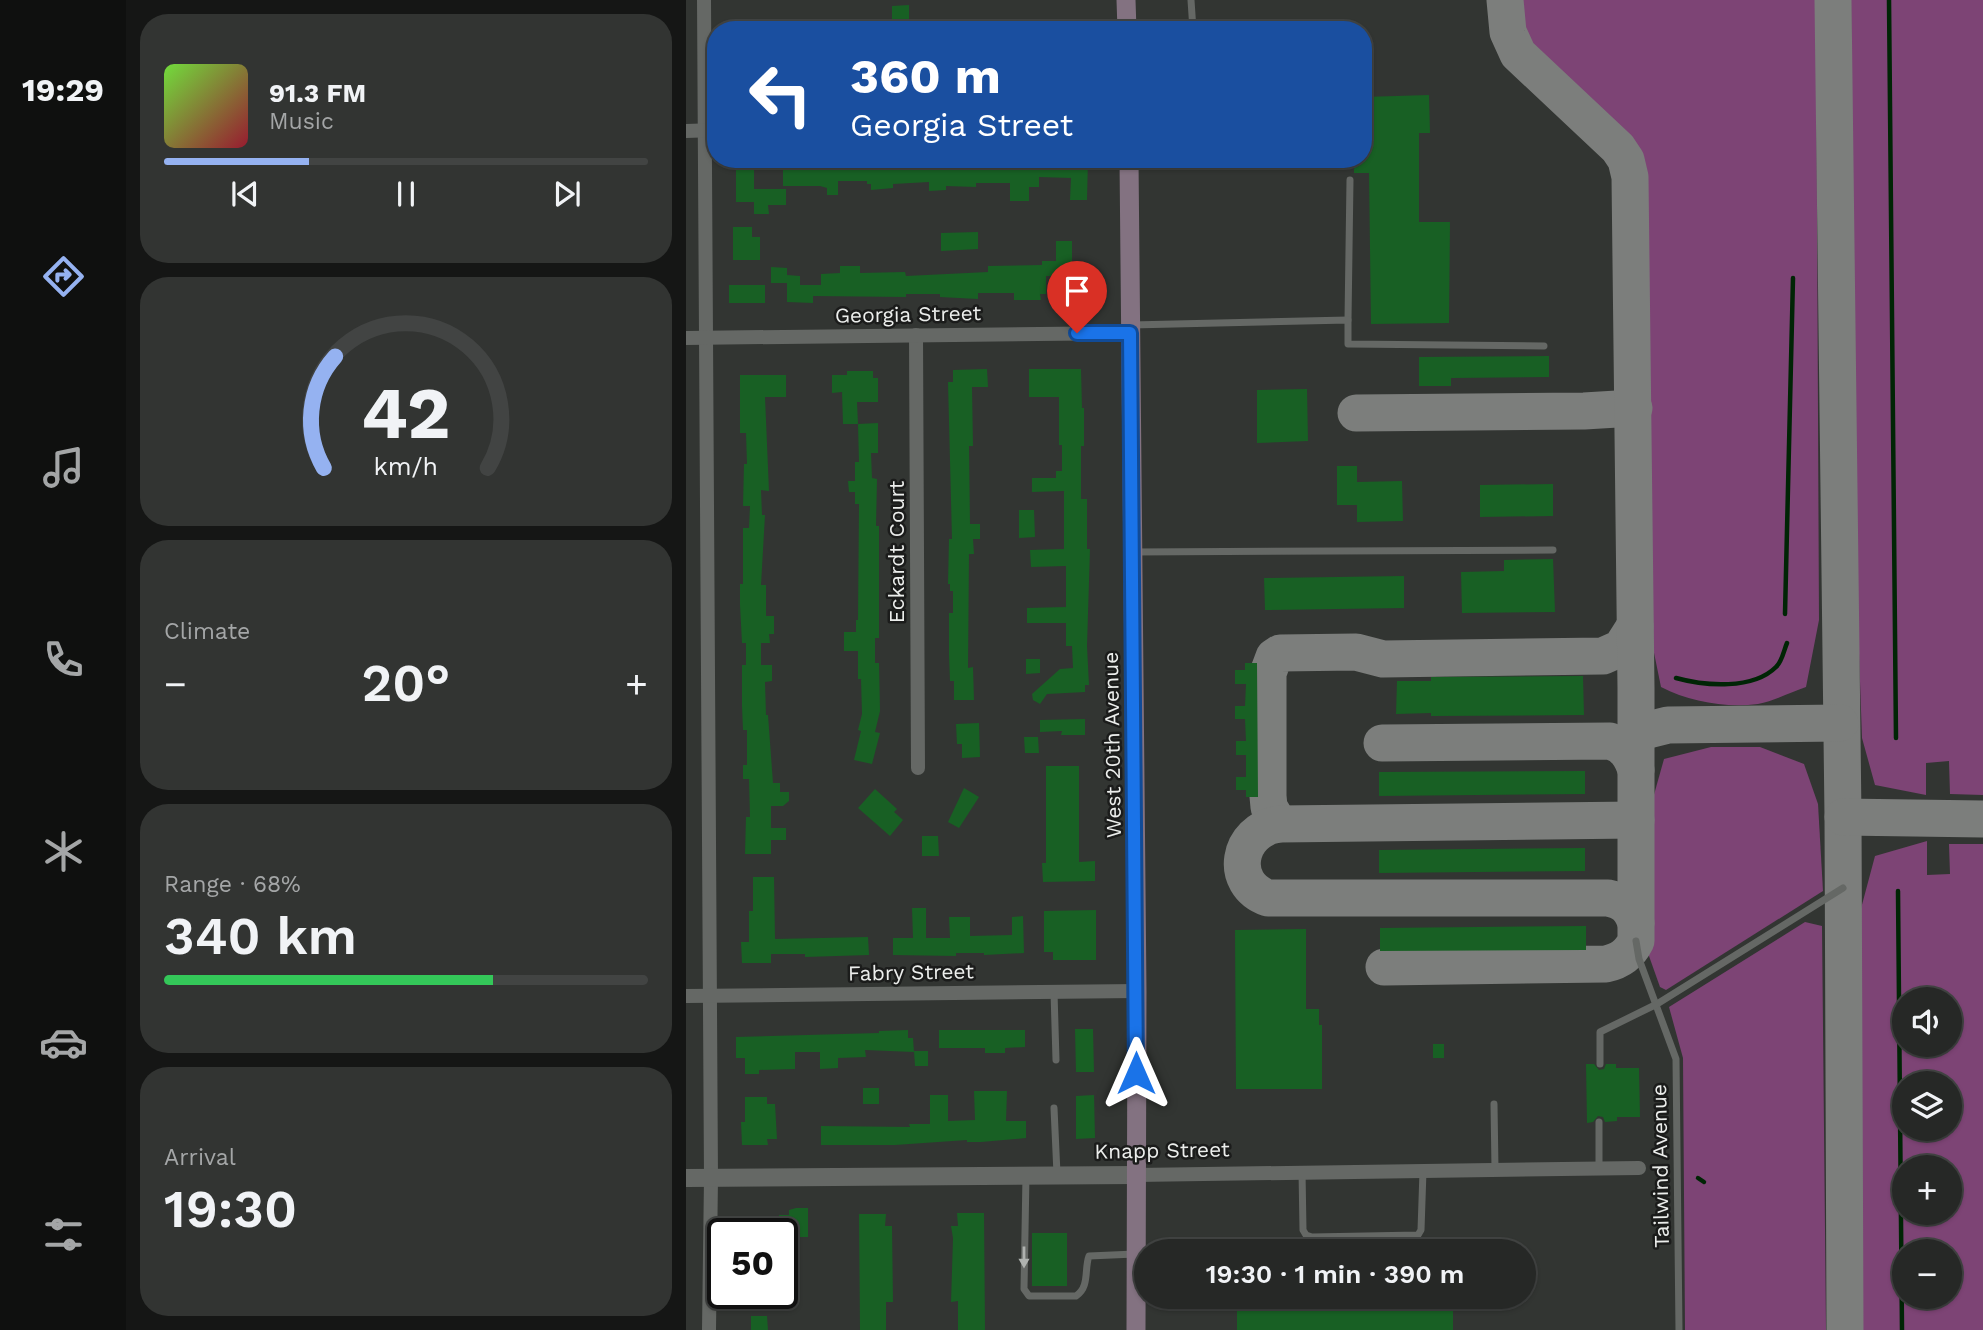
<!DOCTYPE html>
<meta charset="utf-8">
<style>
body{margin:0;font-family:"Work Sans",sans-serif;background:#323432;color:#f1f3f6;height:100vh;display:flex;flex-direction:column;font-size:26px;white-space:nowrap}
*{box-sizing:border-box;margin:0}
p{font-size:23px;color:#a4a6a7}
.icon{flex:none;width:38px;height:38px;fill:none;stroke:currentColor;stroke-width:2;stroke-linecap:round;stroke-linejoin:round}
.map{position:relative;flex:1;overflow:hidden}
.sheet{display:flex;flex-direction:column;gap:14px;padding:14px;background:#151615;width:560px}
.sheet>*{flex:none}
.guide{position:absolute;left:21px;top:21px;width:665px;height:147px;border-radius:28px;box-shadow:0 2px 5px #0004,0 0 0 2px #424443;background:#1a4fa0;color:#fff;overflow:hidden}
.tools{position:absolute;left:1206px;top:987px;display:grid;gap:14px}
.tools a{display:grid;place-items:center;width:70px;height:70px;border-radius:50%;background:#262826;box-shadow:0 2px 5px #0004,0 0 0 2px #424443;font-size:35px}
.speed{position:absolute;left:21px;top:1218px;display:flex;gap:14px;font-size:35px;font-weight:700;text-align:center}
.speed>*{display:grid;place-content:center;width:91px;height:91px;border-radius:50%;background:#262826;box-shadow:0 2px 5px #0004,0 0 0 2px #424443;line-height:1}
.speed .limit{border:4px solid #111;border-radius:10px;background:#fff;color:#111}
.pin{position:absolute;display:grid;place-items:center;width:60px;height:60px;color:#fff;margin:-72px -30px;border-radius:50% 50% 50% 0;rotate:-45deg;box-shadow:0 0 7px #0007}
.pin .icon{rotate:45deg}
.me{position:absolute;width:77px;margin:-38px;rotate:0deg;stroke-linejoin:round;filter:drop-shadow(0 0 5px #0008)}
.turn{display:flex;align-items:center;gap:24px;height:147px;padding:0 28px;font-size:32px}
.turn .icon{width:91px;height:91px;stroke-width:2.5}
.turn b{display:block;font-size:49px;line-height:60px}
.big{font-size:52px;font-weight:600;line-height:1.1}
.sheet .widget{flex:1;display:flex;flex-direction:column;justify-content:center;gap:10px;min-width:0;padding:0 24px;border-radius:28px;background:#323432}
.sheet .dial{align-items:center;gap:0}
.dial svg{height:182px;overflow:visible;fill:none;stroke:#424443;stroke-width:7;stroke-linecap:round;text-anchor:middle}
.dial text{fill:#f1f3f6;stroke:none}
.song{display:flex;align-items:center;gap:21px}
.cover{width:84px;height:84px;border-radius:10px;background:linear-gradient(135deg,hsl(100 70% 55%),hsl(350 70% 35%))}
.played{height:7px;border-radius:4px;background:linear-gradient(90deg,#95b2f1 30%,#424443 30%)}
.keys{display:flex;justify-content:space-around;direction:ltr}
.heat{display:flex;justify-content:space-between;align-items:center;font-size:38px;direction:ltr}
.charge{height:10px;border-radius:5px;background:linear-gradient(90deg,#34c759 68%,#424443 0)}
.trip{position:absolute;left:448px;top:1239px;width:402px;height:70px;border-radius:35px;background:#262826;box-shadow:0 2px 5px #0004,0 0 0 2px #424443;font-weight:600;line-height:70px;text-align:center}
main{display:flex;flex:1;min-height:0}
.tabs{display:flex;flex-direction:column;width:126px;justify-content:space-around;align-items:center;background:#0f100f;color:#a4a6a7}
.tabs .icon{width:49px;height:49px}
.tabs .current{color:#95b2f1}
.tabs b{font-size:32px;color:#f1f3f6}
.map>svg:first-child{display:block}
.grass{fill:#7d4475;fill-rule:evenodd}
.lines{fill:none;stroke-linecap:round;stroke-linejoin:round}
.stream{stroke:#002505;stroke-width:4.5}
.taxiway{stroke:#7c7e7c;stroke-width:37}
.building{fill:#186024}
.service{stroke:#656865;stroke-width:7}
.minor{stroke:#656865;stroke-width:14}
.tertiary{stroke:#656865;stroke-width:18}
.secondary{stroke:#837281;stroke-width:19}
.oneway{fill:#afb2af}
.route-casing{stroke:#114b97;stroke-width:18}
.route{stroke:#1a73e8;stroke-width:12}
.labels{text-anchor:middle;dominant-baseline:central;stroke-width:5;stroke-linejoin:round;paint-order:stroke}
.street-label{font-size:21px;fill:#eceeec;stroke:#1b1c1b}
</style>
<main>
<nav class="tabs">
<b>19:29</b>
<svg class="icon current" aria-label="directions" viewBox="0 0 24 24"><path d="M12 3l9 9-9 9-9-9zM9 14v-3h6M13 9l2 2-2 2"/></svg>
<svg class="icon" aria-label="music" viewBox="0 0 24 24"><path d="M9 18V5l10-2v13"/><circle cx="6" cy="18" r="3"/><circle cx="16" cy="16" r="3"/></svg>
<svg class="icon" aria-label="phone" viewBox="0 0 24 24"><path d="M5 4h4l2 5-3 2q2 4 5 5l2-3 5 2v4C11 20 4 13 5 4z"/></svg>
<svg class="icon" aria-label="climate" viewBox="0 0 24 24"><path d="M12 3v18M4 7l16 10M4 17L20 7"/></svg>
<svg class="icon" aria-label="car" viewBox="0 0 24 24"><path d="M5 17H2v-5l4-1 3-4h7l3 4 3 1v5h-3M9 17h6M6 11h13"/><circle cx="7" cy="17" r="2"/><circle cx="17" cy="17" r="2"/></svg>
<svg class="icon" aria-label="filters" viewBox="0 0 24 24"><path d="M4 7h16M4 17h16"/><circle cx="9" cy="7" r="2"/><circle cx="15" cy="17" r="2"/></svg>
</nav>
<section class="sheet">
<div class="widget">
<div class="song"><i class="cover"></i><div><b>91.3 FM</b><p>Music</p></div></div>
<div class="played"></div>
<div class="keys"><svg class="icon" aria-label="previous" viewBox="0 0 24 24"><path d="M18 5L8 12l10 7zM5 5v14"/></svg><svg class="icon" aria-label="pause" viewBox="0 0 24 24"><path d="M8 5v14M16 5v14"/></svg><svg class="icon" aria-label="next" viewBox="0 0 24 24"><path d="M6 5l10 7-10 7zM19 5v14"/></svg></div>
</div>
<div class="widget dial"><svg viewBox="0 0 100 80">
<path d="M14 69A42 42 0 1 1 86 69"/>
<path d="M14 69A42 42 0 0 1 19 20" stroke="#95b2f1"/>
<text x="50" y="56" font-size="32" font-weight="700">42</text>
<text x="50" y="72" font-size="11">km/h</text>
</svg></div>
<div class="widget"><p>Climate</p>
<div class="heat"><a>−</a><b class="big">20°</b><a>+</a></div>
</div>
<div class="widget"><p>Range · 68%</p><b class="big">340 km</b><div class="charge"></div></div>
<div class="widget"><p>Arrival</p><b class="big">19:30</b></div>
</section>
<div class="map">
<svg width="1297" height="1330" viewBox="0 0 1297 1330">
<rect width="100%" height="100%" fill="#323532"/>
<g class="grass">
<path d="M836,0H1130L1133,620L1120,687C1105,692 1088,701 1072,704C1040,708 1004,702 975,687L965,638L958,579L954,173L950,158L943,146L845,49L836,22Z"/>
<path d="M1165,0H1297V795L1264,794L1263,761L1240,763V795L1189,785L1176,738L1172,625L1169,624Z"/>
<path d="M1025,747H1074L1118,764L1132,804L1137,891L980,990L974,987L963,956L961,941L964,809L978,759Z"/>
<path d="M1241,841V875L1264,874L1263,844H1297V1330H1176L1173,916L1189,856ZM1264,999V1045H1218V999ZM1264,1083V1129H1218V1083ZM1264,1167V1213H1218V1167ZM1264,1251V1297H1218V1251Z"/>
<path d="M1119,922L1136,926L1140,1330H999L997,1058L983,1007Z"/>
</g>
<g class="lines">
<g class="stream">
<path d="M1203,0L1210,738"/>
<path d="M1099,614L1107,278"/>
<path d="M990,678C1019,686 1067,690 1090,667C1096,662 1098,650 1101,643"/>
<path d="M1212,891L1216,1330"/>
<path d="M1012,1178L1018,1182"/>
</g>
<g class="taxiway">
<path d="M1147,0L1157,817L1159,1330"/>
<path d="M670,413L898,411L948,408"/>
<path d="M950,733L982,725L1154,723"/>
<path d="M696,743L924,741C939,746 945,755 950,770"/>
<path d="M1157,817L1297,819"/>
<path d="M593,824L583,807L582,796V673L588,657L594,653L670,652L697,659L917,656L935,648L949,626"/>
<path d="M950,923C945,908 938,901 922,898H582C542,884 551,830 593,824L950,820"/>
<path d="M698,967L920,964C934,961 943,955 950,941V688L944,177L940,160L932,148L832,54L822,32L819,0"/>
</g>
</g>
<g class="building">
<path d="M223,5V22H206V6Z"/>
<path d="M743,95L744,133H733V222H764L763,323L685,324L683,173H668V159H677V97Z"/>
<path d="M341,159L402,160L401,200H384L385,178L353,177V187H343V201H324V183H290V187L260,186V190L243,191V182L207,184V188L185,190V184H181V181H152V195H141V188L134,186H97V163L112,162V165H146V162L253,160L324,163L341,161Z"/>
<path d="M50,170H68V189H100V205H82L83,214H68V202H50Z"/>
<path d="M47,227H66V237H74V260H47Z"/>
<path d="M292,232V249L255,251V233Z"/>
<path d="M370,241H386V265L404,264L402,301L385,302L384,276H360V294H354L355,300H328V293H292V299L254,297V294H220V297L127,296V303L101,302V275L114,276V285H135V274L154,273V266H174V273L219,272L220,276L302,272V266L356,265V261H370Z"/>
<path d="M85,267L101,268V283H85Z"/>
<rect x="43" y="285" width="36" height="18"/>
<path d="M863,356V377L765,378V386H733V357Z"/>
<path d="M301,369L302,387H286L287,446H283L284,524H294V539H287L288,554H283L282,668L287,667L288,700H268V681H264L263,655V613H267V591H264V584H262L263,539H266L262,382H267V370Z"/>
<path d="M343,369H395L396,408H398V446H395V499H401V549H404L401,646L403,685H399V692L361,694L354,704L347,700L346,694L374,669L387,668L386,646H380V623H341V608L380,607V566L345,567L344,550L378,549V491L346,492V478H370V471H376V445H373V397H343Z"/>
<path d="M161,371H187V378H192V402H171L172,424H157L156,392L146,393V375H161Z"/>
<path d="M54,375H100V397H79L83,491L75,490L76,515H79L75,585H80V616H88V634H83L84,643H75V665H86V681L79,682L80,715H82L87,783H94V792H103V801L97,806H85V828H100V840H85V854H59L60,817H64L63,779H57V765H61V730H57L56,706V665H60V643H56L54,605V584H57V528H63L64,506H57L58,464H61L60,433H54Z"/>
<path d="M621,389L622,441L571,443V390Z"/>
<path d="M192,423V453H185L186,478L191,479L190,526H193V638H189V663H193L194,711L189,732L194,733L186,764L168,760L175,731L172,730L176,714L175,679H172V651H158V632H170V620H172L173,504H169V492H163L162,481H169V462H173L172,424Z"/>
<path d="M651,466H671V482L716,481L717,521L671,522V505H651Z"/>
<path d="M867,484V516L794,517V485Z"/>
<path d="M333,510H348L349,537L333,538Z"/>
<path d="M867,559L869,612L776,613L775,572L818,571V560Z"/>
<path d="M718,576V608L579,610L578,578Z"/>
<path d="M340,659H354V673L340,674Z"/>
<path d="M559,663H571L572,797H560V790H550V777H560V755H550V741H560L559,719H549V706H559L560,684H549V670H559Z"/>
<path d="M897,676L898,715L745,716V713L710,714L711,681H745V677Z"/>
<path d="M399,719V735H375L376,731L354,732V720Z"/>
<path d="M293,723L294,757L276,758V744H271L270,724Z"/>
<path d="M338,737H352L353,753H339Z"/>
<path d="M360,766H393V862L409,861V881L357,882L356,863H360Z"/>
<path d="M899,771V794L693,796V772Z"/>
<path d="M278,788L293,797L273,828L262,822Z"/>
<path d="M189,789L211,809L208,812L217,820L204,836L172,808Z"/>
<path d="M236,836H252L253,856H236Z"/>
<path d="M899,848V871L693,873V850Z"/>
<path d="M67,877H88L89,939L182,937L183,955L119,957V954H85V963H56L55,942H63V911H67Z"/>
<path d="M226,908H240V938H264L263,917H284V936L326,935V917L337,916L338,953L298,955V953H270V956L207,955V938H227Z"/>
<path d="M410,910V960H367V952H358V911Z"/>
<path d="M900,926V950L694,951V928Z"/>
<path d="M620,929V1009H633V1025H636V1089H550L549,930Z"/>
<path d="M389,1029H407L408,1072H390Z"/>
<path d="M222,1030V1038H227L228,1052L179,1050L180,1057L152,1058V1068L134,1069V1052H109V1069L73,1070V1074H59V1058H50V1037L193,1033V1031Z"/>
<path d="M253,1030H339V1047L319,1048V1053H299V1048H253Z"/>
<rect x="747" y="1044" width="11" height="14"/>
<path d="M228,1051H242V1066H229Z"/>
<path d="M900,1064H908L913,1070L918,1069L920,1064H930V1068H953L954,1117H931V1121L919,1122L917,1117L912,1116L907,1122L901,1123Z"/>
<rect x="177" y="1088" width="16" height="16"/>
<path d="M288,1091H321L320,1121H340V1138L295,1142H281V1140L209,1145H135V1126L224,1127L223,1124H244V1095H262V1121L289,1120Z"/>
<path d="M408,1095L409,1138L390,1139V1096Z"/>
<path d="M59,1097H81V1104H89L91,1139H81L82,1145H56L55,1122H59Z"/>
<path d="M110,1208H122V1237H112V1243H96V1234H93V1215H103V1210Z"/>
<path d="M271,1213H298L299,1330H272V1301L265,1302L267,1238L265,1226H272Z"/>
<path d="M173,1214H200L199,1226H206L207,1302H200V1330H174Z"/>
<rect x="346" y="1233" width="35" height="53"/>
<rect x="551" y="1297" width="216" height="33"/>
<path d="M65,1316H81L82,1330H65Z"/>
</g>
<g class="lines">
<g class="service">
<path d="M505,0L507,30"/>
<path d="M662,320L664,180"/>
<path d="M445,325L662,320V344L858,346"/>
<path d="M447,552L867,550"/>
<path d="M950,941L953,959L990,1059L993,1330"/>
<path d="M368,992L370,1060"/>
<path d="M914,1064V1032L971,1004L1157,888"/>
<path d="M808,1104L809,1169"/>
<path d="M368,1108L371,1174"/>
<path d="M913,1122V1168"/>
<path d="M616,1171L617,1230L620,1235L626,1237L732,1235L735,1230L737,1171"/>
<path d="M340,1175L338,1289L343,1296H390C404,1287 398,1269 403,1256L449,1254"/>
</g>
<g class="minor">
<path d="M18,0L25,1178L23,1330"/>
<path d="M0,131L30,130"/>
<path d="M230,335L232,768"/>
<path d="M0,338L444,333"/>
<path d="M0,996L451,991"/>
<path d="M450,1175L953,1168"/>
</g>
<path class="tertiary" d="M0,1178L450,1175"/>
<g class="secondary">
<path d="M440,0L441,30"/>
<path d="M443,159L451,991L450,1330"/>
</g>
</g>
<defs><path id="oneway-solid" d="M-6-.8H1V-3.2L6.5 0L1 3.2V.8H-6Z" transform="scale(1.75)"/></defs>
<use class="oneway" href="#oneway-solid" transform="translate(338 1257) rotate(90)"/>
<g class="lines">
<defs>
<path id="route" d="M391,333H444L450,1073"/>
</defs>
<use href="#route" class="route-casing"/>
<use href="#route" class="route"/>
</g>
<g class="labels">
<g class="street-label">
<text transform="translate(222 314) rotate(-1)">Georgia Street</text>
<text transform="translate(210 552) rotate(-90)">Eckardt Court</text>
<text transform="translate(426 745) rotate(-91)">West 20th Avenue</text>
<text transform="translate(225 972) rotate(-1)">Fabry Street</text>
<text transform="translate(476 1150) rotate(-1)">Knapp Street</text>
<text transform="translate(974 1166) rotate(-91)">Tailwind Avenue</text>
</g>
</g>
</svg>
<div class="tools">
<a><svg class="icon" aria-label="sound" viewBox="0 0 24 24"><path d="M4 9h4l5-4v14l-5-4H4zM17 9q2 3 0 6"/></svg></a>
<a><svg class="icon" aria-label="layers" viewBox="0 0 24 24"><path d="M12 4l9 5-9 5-9-5zM3 14l9 5 9-5"/></svg></a>
<a>+</a>
<a>−</a>
</div>
<div class="speed"><div class="limit">50</div></div>
<div class="pin" style="left:391px;top:333px;background:#d93025"><svg class="icon" aria-label="arrive" viewBox="0 0 24 24"><path d="M6 21V4h12l-3 4 3 4H6"/></svg></div>
<svg class="me" style="left:450px;top:1073px" viewBox="-20 -20 40 40"><path d="M0-17L14 15 0 8-14 15z" fill="#1a73e8" stroke="#fff" stroke-width="4"/></svg>
<div class="trip">19:30 · 1 min · 390 m</div>
<div class="guide">
<div class="turn"><svg class="icon" aria-label="left" viewBox="0 0 24 24"><path d="M17 20v-9H6M10 6l-5 5 5 5"/></svg><div><b>360 m</b>Georgia Street</div></div>
</div>
</div>
</main>
